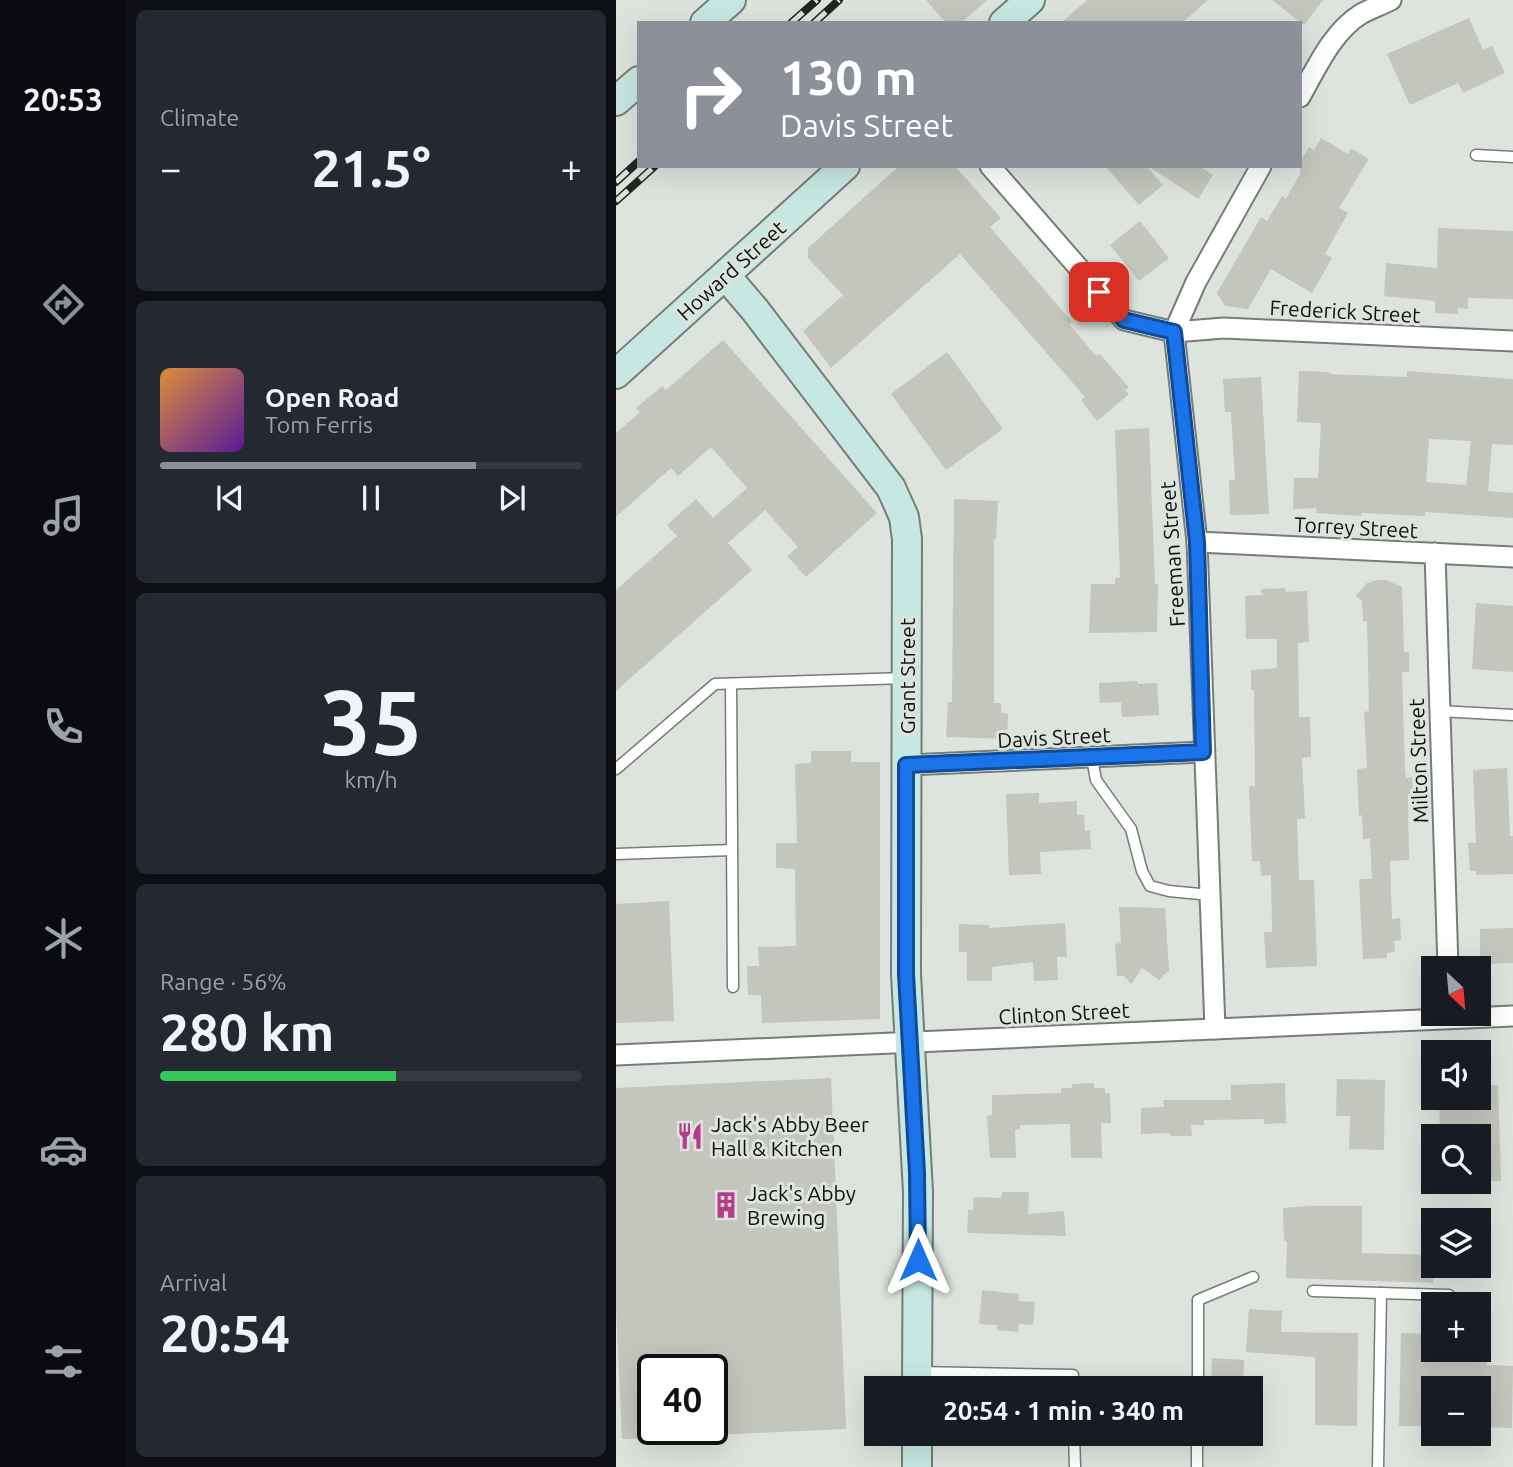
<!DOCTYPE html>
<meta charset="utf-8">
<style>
body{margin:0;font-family:Ubuntu,sans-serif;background:#242831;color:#f1f3f6;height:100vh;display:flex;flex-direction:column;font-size:26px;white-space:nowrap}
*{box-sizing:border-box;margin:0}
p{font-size:23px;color:#9ea1a6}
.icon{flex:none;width:38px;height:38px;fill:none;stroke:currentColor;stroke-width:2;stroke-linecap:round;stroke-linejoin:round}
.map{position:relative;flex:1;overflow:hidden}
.sheet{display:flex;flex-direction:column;gap:10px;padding:10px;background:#0d0f14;width:490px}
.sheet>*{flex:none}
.banner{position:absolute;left:21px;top:21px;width:665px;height:147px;border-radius:0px;box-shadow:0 7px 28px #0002;background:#8c9099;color:#fff;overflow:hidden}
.needle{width:46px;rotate:154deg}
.controls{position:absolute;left:805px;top:956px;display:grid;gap:14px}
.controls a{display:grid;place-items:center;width:70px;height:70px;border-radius:0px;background:#171b24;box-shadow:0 7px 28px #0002;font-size:35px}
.speed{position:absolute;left:21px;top:1354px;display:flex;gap:14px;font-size:35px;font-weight:700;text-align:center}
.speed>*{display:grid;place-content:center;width:91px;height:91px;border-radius:50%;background:#171b24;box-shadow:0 7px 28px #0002;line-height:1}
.speed .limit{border:4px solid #111;border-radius:10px;background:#fff;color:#111}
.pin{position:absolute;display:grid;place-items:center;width:60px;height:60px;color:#fff;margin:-30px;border-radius:14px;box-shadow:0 4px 10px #0006}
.me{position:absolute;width:77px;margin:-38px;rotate:0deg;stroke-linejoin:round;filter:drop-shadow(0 0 5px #0008)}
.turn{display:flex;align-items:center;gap:24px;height:147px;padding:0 28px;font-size:32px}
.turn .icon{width:91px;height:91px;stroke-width:2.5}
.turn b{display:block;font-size:49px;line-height:60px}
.big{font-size:52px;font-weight:700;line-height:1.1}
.sheet .card{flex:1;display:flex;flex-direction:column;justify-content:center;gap:10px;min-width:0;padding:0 24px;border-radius:10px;background:#242831}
.sheet .dial{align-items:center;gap:0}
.dial b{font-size:91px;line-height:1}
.song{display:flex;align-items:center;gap:21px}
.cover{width:84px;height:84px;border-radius:10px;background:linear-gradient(135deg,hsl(30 70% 55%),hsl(270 70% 35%))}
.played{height:7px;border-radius:4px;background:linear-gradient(90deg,#8c9099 75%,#363941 75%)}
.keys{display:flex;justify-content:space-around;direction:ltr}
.heat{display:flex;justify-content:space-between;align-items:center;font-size:38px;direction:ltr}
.charge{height:10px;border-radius:5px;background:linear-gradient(90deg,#34c759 56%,#363941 0)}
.trip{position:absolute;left:248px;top:1376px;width:399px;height:70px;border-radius:0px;background:#171b24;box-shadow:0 7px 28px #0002;font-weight:700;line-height:70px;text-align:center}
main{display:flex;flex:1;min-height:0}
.dock{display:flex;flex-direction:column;width:126px;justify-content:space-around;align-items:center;background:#090b0e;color:#9ea1a6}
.dock .icon{width:49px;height:49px}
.dock .current{color:#8c9099}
.dock b{font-size:32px;color:#f1f3f6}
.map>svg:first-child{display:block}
.building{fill:#c4c5bc;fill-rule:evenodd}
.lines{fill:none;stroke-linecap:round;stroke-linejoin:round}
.lane-casing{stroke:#767d76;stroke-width:13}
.street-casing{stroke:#767d76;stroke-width:23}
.secondary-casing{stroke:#767d76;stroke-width:32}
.lane{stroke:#fff;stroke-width:10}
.street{stroke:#fff;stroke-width:19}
.secondary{stroke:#c7e8e2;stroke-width:28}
.rail-casing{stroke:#222622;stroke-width:8}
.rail{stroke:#dde4dd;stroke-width:5;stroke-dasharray:16;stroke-linecap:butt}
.route-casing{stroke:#114b97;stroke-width:18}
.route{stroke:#1a73e8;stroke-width:12}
.labels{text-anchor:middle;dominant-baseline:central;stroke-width:6;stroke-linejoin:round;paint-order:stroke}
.street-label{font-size:21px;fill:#0d100d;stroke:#dde4dd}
.poi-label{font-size:21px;fill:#0d100d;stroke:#dde4dd;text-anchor:start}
</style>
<main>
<nav class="dock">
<b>20:53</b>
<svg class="icon current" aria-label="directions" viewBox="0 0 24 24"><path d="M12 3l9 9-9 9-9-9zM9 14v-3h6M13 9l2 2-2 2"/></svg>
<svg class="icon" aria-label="music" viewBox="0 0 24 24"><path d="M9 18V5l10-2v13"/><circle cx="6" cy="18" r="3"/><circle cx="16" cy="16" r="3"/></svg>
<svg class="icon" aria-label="phone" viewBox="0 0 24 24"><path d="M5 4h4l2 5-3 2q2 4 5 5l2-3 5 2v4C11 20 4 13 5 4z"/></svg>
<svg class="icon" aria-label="climate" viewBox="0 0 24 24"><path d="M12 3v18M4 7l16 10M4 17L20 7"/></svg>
<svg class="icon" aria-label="car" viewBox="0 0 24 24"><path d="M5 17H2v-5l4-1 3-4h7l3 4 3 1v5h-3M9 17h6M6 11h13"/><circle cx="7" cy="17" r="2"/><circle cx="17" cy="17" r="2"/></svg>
<svg class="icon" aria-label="filters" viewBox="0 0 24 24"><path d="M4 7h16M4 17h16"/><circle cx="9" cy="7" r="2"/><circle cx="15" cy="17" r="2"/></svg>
</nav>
<section class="sheet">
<div class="card"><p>Climate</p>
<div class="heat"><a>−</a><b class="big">21.5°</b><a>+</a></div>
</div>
<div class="card">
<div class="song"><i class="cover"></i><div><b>Open Road</b><p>Tom Ferris</p></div></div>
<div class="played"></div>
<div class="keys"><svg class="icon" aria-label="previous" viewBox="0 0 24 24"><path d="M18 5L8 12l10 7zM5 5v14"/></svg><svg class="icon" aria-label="pause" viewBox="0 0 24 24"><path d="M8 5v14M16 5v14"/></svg><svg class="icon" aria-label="next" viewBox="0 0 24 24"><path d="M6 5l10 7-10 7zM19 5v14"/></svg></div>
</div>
<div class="card dial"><b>35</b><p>km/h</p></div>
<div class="card"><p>Range · 56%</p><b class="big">280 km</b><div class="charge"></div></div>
<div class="card"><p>Arrival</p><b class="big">20:54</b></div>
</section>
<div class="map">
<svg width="897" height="1467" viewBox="0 0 897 1467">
<rect width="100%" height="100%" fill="#dde4dd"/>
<g class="building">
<path d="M310,0H371L345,23H330Z"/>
<path d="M471,0H592L566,23H445Z"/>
<path d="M656,0H707L688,25Z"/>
<path d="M853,18L867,50L876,46L889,73L847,93L842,83L794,105L771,54Z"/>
<path d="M705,138L732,154L735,148L753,159L723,208L732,213L709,254L716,258L696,293L655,269L632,309L609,306L601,293L645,217L651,221L666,196L670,199L684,174V162L693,147L698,150Z"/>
<path d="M283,166H339L385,218L374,227L456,322L453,324L480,356L484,354L513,388L509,390L513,394L481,421L465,400L469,397L344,254L215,368L187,331L227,295L192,258V248Z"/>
<path d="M489,166H530L547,185L523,205Z"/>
<path d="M532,166H583L597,175L582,199Z"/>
<path d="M524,221L553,258L523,281L494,245Z"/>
<path d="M822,228L897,231V299L852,298V309L842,308V314L819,313V301L768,296L770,263L821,268Z"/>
<path d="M107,340L261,513L190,577L171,556L182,547L149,510L112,543L136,570L0,691V590L61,536L51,525L80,499L97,518L131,488L95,447L62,476L55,468L0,517V433L24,412L20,408L46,386L50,390Z"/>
<path d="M331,352L387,429L330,470L275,394Z"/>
<path d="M683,371L713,372V374L791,377V371L897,379V445L876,444L872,491L897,493V518L809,512V516L745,513V516L700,513L701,508L677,509L678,478H702L705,423L681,422ZM813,439L855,441L850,485L810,482Z"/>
<path d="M645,377L653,514L614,515L613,480H619L615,412H609L607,379Z"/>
<path d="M533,428L539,584H542L541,632L473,633L475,584H499V578H504L499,430Z"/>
<path d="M338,499L382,501L380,539H378V703H385V713L392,714L391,739L330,737L332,702H336Z"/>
<path d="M762,580H770L786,587L788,652H793V672H786L789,770L790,778L796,777L797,799H792L793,860L774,861L776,919L784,918L785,940L778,941L779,952L771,953V958L747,959L743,879H756L754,839H747L746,815L743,816L741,769L751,768L748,712L753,711L751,621H747L746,601L740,596L751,583Z"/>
<path d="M669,588L670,592L691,591L693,642L682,643L683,717H694L695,757L686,758L689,818L681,819L683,880H698L701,966L650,968L648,932H656L655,875L645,876L644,861H636L633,786H639L638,690H635V670L661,668V639H630L629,596L646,595L645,589Z"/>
<path d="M860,603L897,606V672L856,669Z"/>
<path d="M521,681L522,684L541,683L543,715L506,717L505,702L484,703L483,683Z"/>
<path d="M195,751H235V762H264V1019L146,1023L145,995H132L131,966H143L142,947L180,946L179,869L160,868V843H181L179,764L195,763Z"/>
<path d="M891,768L894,836H897V874L860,875V871H854L852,843H860L857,770Z"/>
<path d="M423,793V803L461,801V815H468L469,831H474L475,849L424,852L425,874L393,875L390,794Z"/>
<path d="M53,901L58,1021L0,1023V904Z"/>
<path d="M503,907L549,908L553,970L543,980L526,968L515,984L508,976H501L499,944L505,943Z"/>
<path d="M449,923L451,957H441L442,980L418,981L417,962L376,967V981H351V952H343V924L373,925V928Z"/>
<path d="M897,928V963L864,964V929Z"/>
<path d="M215,1078L230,1429L96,1435V1370H37V1438L6,1439L0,1309V1088Z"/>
<path d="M721,1079L769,1080L768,1150L733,1149L734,1116H720Z"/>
<path d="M478,1083V1088H489V1093H494L495,1123H485L486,1158H455L454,1124L404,1125V1129L399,1130L400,1158H374L371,1116L376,1115V1095L445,1093V1088H456V1084Z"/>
<path d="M669,1083L670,1123L648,1124V1119L588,1120V1125H575L576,1136H554V1133L525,1134V1108L548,1107L547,1100H615V1085Z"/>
<path d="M882,1085L885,1181H863V1136H824L823,1097H863V1086Z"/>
<path d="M386,1192H413L412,1214L448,1211L450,1236L351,1233L352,1210H357L358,1197L385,1198Z"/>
<path d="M692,1206H746V1253L817,1255V1283L670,1278L671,1241H668L667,1208Z"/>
<path d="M366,1290L403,1294L402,1301L419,1302L417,1325L403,1324L402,1332L381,1330V1325L363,1324Z"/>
<path d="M633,1309L666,1311L665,1332L742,1333L741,1426L699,1425V1357L630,1352Z"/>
<path d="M785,1333L817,1334V1349H872L871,1365L897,1366L896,1428L863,1427V1388H817V1426H783Z"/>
<path d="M596,1358L628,1360L627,1388H595Z"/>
</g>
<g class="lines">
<defs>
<g id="lane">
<path d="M860,155L897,157"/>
<path d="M115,684L117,987"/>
<path d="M823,711L897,715"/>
<path d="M476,758L480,780L515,829L526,871L534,886L553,891L594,895"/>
<path d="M0,769L99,684L290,678"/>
<path d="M0,854L116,850"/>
<path d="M697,1291L765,1293"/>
<path d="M302,1372L457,1375V1388"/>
<path d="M582,1388V1300L637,1277"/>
<path d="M458,1433L459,1467"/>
<path d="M581,1467V1433"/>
<path d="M762,1467L765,1293L833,1295"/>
</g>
<g id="street">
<path d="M684,97C700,69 716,32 745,14C754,9 765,5 775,0"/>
<path d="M374,166L508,320L558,332L608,328L897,341"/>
<path d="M581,542L897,557"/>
<path d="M819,553L832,968"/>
<path d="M291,765L587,752"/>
<path d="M599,1029L581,542L558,332L580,282L645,166"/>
<path d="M0,1055L897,1016"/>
</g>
<g id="secondary">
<path d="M89,23L115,0"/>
<path d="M388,23L414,0"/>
<path d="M0,101L23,81"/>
<path d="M110,276L139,310L275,488L288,517L291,539L290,974L302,1192L301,1388"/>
<path d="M0,374L229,166"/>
<path d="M301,1467V1433"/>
</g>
</defs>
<use href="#lane" class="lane-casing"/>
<use href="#street" class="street-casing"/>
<use href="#secondary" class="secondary-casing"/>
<use href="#lane" class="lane"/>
<use href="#street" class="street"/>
<use href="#secondary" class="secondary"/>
<defs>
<g id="rail">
<path d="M175,23L201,0"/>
<path d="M198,23L223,0"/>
<path d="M0,182L23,161"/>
<path d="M0,201L39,166"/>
</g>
</defs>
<use href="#rail" class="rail-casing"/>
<use href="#rail" class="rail"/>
</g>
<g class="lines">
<defs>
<path id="route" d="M302,1260L301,1173L290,974V765L587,752L581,542L558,332L508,320L483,292"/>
</defs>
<use href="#route" class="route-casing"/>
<use href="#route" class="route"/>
</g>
<defs>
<symbol id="restaurant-bare" viewBox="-9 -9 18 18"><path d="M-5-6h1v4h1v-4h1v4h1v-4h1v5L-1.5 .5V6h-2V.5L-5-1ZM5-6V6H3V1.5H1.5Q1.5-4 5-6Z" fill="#b63b8d" stroke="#dde4dd" stroke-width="2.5" paint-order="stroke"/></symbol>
<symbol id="building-bare" viewBox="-9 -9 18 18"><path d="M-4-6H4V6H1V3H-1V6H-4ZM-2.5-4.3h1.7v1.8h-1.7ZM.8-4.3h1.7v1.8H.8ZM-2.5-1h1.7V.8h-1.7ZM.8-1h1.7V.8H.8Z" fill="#b63b8d" stroke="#dde4dd" stroke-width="2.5" paint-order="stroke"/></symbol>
</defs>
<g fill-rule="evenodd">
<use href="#restaurant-bare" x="55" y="1117" width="38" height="38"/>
<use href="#building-bare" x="91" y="1186" width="38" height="38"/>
</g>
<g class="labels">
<g class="street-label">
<text transform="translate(115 270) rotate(-42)">Howard Street</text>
<text transform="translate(729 311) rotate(3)">Frederick Street</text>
<text transform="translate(740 527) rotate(3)">Torrey Street</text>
<text transform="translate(556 554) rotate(-94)">Freeman Street</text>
<text transform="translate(291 676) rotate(-90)">Grant Street</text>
<text transform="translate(438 737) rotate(-3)">Davis Street</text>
<text transform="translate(802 761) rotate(-92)">Milton Street</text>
<text transform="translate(448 1013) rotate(-3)">Clinton Street</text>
</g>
<g class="poi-label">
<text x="95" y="1124">Jack's Abby Beer<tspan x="95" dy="24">Hall &amp; Kitchen</tspan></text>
<text x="131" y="1193">Jack's Abby<tspan x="131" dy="24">Brewing</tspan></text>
</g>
</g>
</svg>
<div class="controls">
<a><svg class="needle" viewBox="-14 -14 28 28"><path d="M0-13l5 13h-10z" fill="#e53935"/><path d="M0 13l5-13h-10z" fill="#9ea1a6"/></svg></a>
<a><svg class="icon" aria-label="sound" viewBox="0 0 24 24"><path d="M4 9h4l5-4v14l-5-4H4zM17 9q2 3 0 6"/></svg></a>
<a><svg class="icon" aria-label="search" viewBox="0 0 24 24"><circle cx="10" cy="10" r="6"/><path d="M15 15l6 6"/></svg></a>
<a><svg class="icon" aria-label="layers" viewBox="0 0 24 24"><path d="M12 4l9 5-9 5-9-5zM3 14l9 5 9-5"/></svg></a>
<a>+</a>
<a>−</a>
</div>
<div class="speed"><div class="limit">40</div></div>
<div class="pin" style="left:483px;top:292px;background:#d93025"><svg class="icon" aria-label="arrive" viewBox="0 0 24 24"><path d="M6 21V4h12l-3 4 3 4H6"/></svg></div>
<svg class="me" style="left:302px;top:1260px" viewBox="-20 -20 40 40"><path d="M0-17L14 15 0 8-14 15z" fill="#1a73e8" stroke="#fff" stroke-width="4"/></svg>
<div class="trip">20:54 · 1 min · 340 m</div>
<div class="banner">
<div class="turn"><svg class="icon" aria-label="right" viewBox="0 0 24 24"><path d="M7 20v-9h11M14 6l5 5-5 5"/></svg><div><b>130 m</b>Davis Street</div></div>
</div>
</div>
</main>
